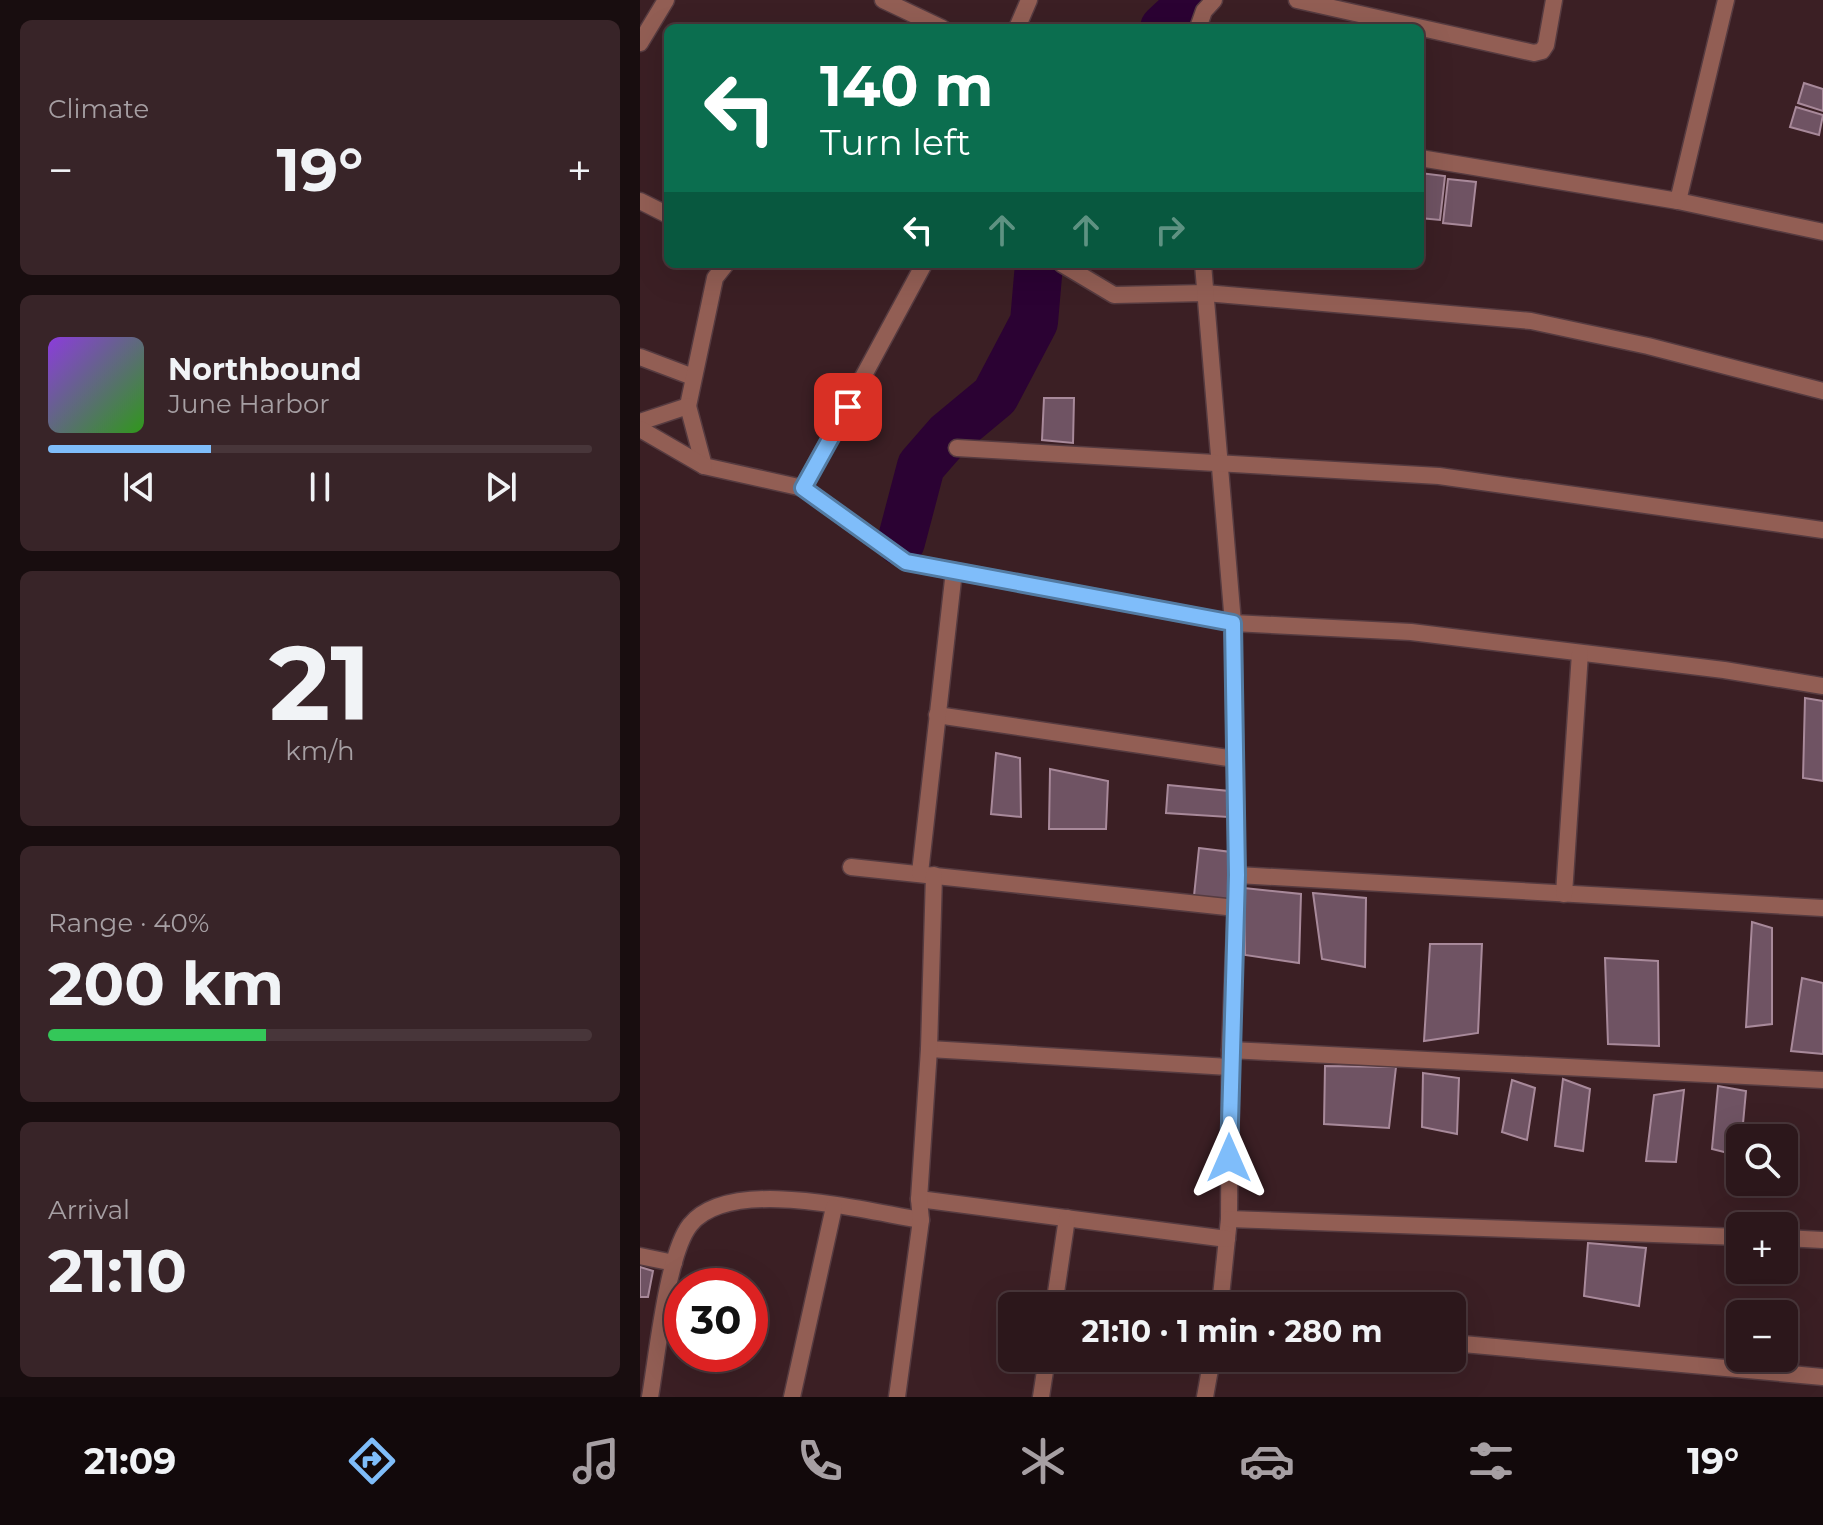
<!DOCTYPE html>
<meta charset="utf-8">
<style>
body{margin:0;font-family:Montserrat,sans-serif;background:#382428;color:#f1f3f6;height:100vh;display:flex;flex-direction:column;font-size:30px;white-space:nowrap}
*{box-sizing:border-box;margin:0}
p{font-size:26px;color:#a69fa3}
.icon{flex:none;width:44px;height:44px;fill:none;stroke:currentColor;stroke-width:2;stroke-linecap:round;stroke-linejoin:round}
.map{position:relative;flex:1;overflow:hidden}
.side{display:flex;flex-direction:column;gap:20px;padding:20px;background:#180d0f;width:640px}
.side>*{flex:none}
.guide{position:absolute;left:24px;top:24px;width:760px;height:244px;border-radius:12px;box-shadow:0 8px 32px #0002,0 0 0 2px #48363a;background:#0b6e4f;color:#fff;overflow:hidden}
.tools{position:absolute;left:1086px;top:1124px;display:grid;gap:16px}
.tools a{display:grid;place-items:center;width:72px;height:72px;border-radius:12px;background:#2c171b;box-shadow:0 8px 32px #0002,0 0 0 2px #48363a;font-size:40px}
.speed{position:absolute;left:24px;top:1268px;display:flex;gap:16px;font-size:40px;font-weight:700;text-align:center}
.speed>*{display:grid;place-content:center;width:104px;height:104px;border-radius:50%;background:#2c171b;box-shadow:0 8px 32px #0002,0 0 0 2px #48363a;line-height:1}
.speed .limit{border:12px solid #d22;background:#fff;color:#111}
.pin{position:absolute;display:grid;place-items:center;width:68px;height:68px;color:#fff;margin:-34px;border-radius:16px;box-shadow:0 4px 12px #0006}
.me{position:absolute;width:88px;margin:-44px;rotate:0deg;stroke-linejoin:round;filter:drop-shadow(0 0 6px #0008)}
.turn{display:flex;align-items:center;gap:28px;height:168px;padding:0 24px;font-size:36px}
.turn .icon{width:104px;height:104px;stroke-width:2.5}
.turn b{display:block;font-size:56px;line-height:68px}
.lanes{display:flex;align-items:center;height:76px;padding:0 24px;background:#0003;justify-content:center;gap:40px;direction:ltr}
.lanes .off{opacity:.35}
.big{font-size:60px;font-weight:700;line-height:1.1}
.side .tile{flex:1;display:flex;flex-direction:column;justify-content:center;gap:12px;min-width:0;padding:0 28px;border-radius:12px;background:#382428}
.side .dial{align-items:center;gap:0}
.dial b{font-size:104px;line-height:1}
.song{display:flex;align-items:center;gap:24px}
.cover{width:96px;height:96px;border-radius:12px;background:linear-gradient(135deg,hsl(270 70% 55%),hsl(110 70% 35%))}
.played{height:8px;border-radius:4px;background:linear-gradient(90deg,#7fbdfa 30%,#48363a 30%)}
.keys{display:flex;justify-content:space-around;direction:ltr}
.heat{display:flex;justify-content:space-between;align-items:center;font-size:44px;direction:ltr}
.charge{height:12px;border-radius:6px;background:linear-gradient(90deg,#34c759 40%,#48363a 0)}
.trip{position:absolute;left:358px;top:1292px;width:468px;height:80px;border-radius:12px;background:#2c171b;box-shadow:0 8px 32px #0002,0 0 0 2px #48363a;font-weight:700;line-height:80px;text-align:center}
.dock{display:flex;height:128px;justify-content:space-around;align-items:center;background:#12090b;color:#a69fa3}
.dock .icon{width:56px;height:56px}
.dock .current{color:#7fbdfa}
.dock b{font-size:36px;color:#f1f3f6}
main{display:flex;flex:1;min-height:0}
.map>svg:first-child{display:block}
.lines{fill:none;stroke-linecap:round;stroke-linejoin:round}
.river{stroke:#2b0233;stroke-width:48}
.building{fill:#6f5363;stroke:#a8899a;stroke-width:2}
.minor-casing{stroke:#563b40;stroke-width:19}
.minor{stroke:#925e54;stroke-width:16}
.route-casing{stroke:#537ba2;stroke-width:20}
.route{stroke:#7fbdfa;stroke-width:14}
</style>
<main>
<section class="side">
<div class="tile"><p>Climate</p>
<div class="heat"><a>−</a><b class="big">19°</b><a>+</a></div>
</div>
<div class="tile">
<div class="song"><i class="cover"></i><div><b>Northbound</b><p>June Harbor</p></div></div>
<div class="played"></div>
<div class="keys"><svg class="icon" aria-label="previous" viewBox="0 0 24 24"><path d="M18 5L8 12l10 7zM5 5v14"/></svg><svg class="icon" aria-label="pause" viewBox="0 0 24 24"><path d="M8 5v14M16 5v14"/></svg><svg class="icon" aria-label="next" viewBox="0 0 24 24"><path d="M6 5l10 7-10 7zM19 5v14"/></svg></div>
</div>
<div class="tile dial"><b>21</b><p>km/h</p></div>
<div class="tile"><p>Range · 40%</p><b class="big">200 km</b><div class="charge"></div></div>
<div class="tile"><p>Arrival</p><b class="big">21:10</b></div>
</section>
<div class="map">
<svg width="1183" height="1397" viewBox="0 0 1183 1397">
<rect width="100%" height="100%" fill="#3b1f24"/>
<g class="lines">
<g class="river">
<path d="M524,28L554,0"/>
<path d="M261,542L281,466L308,435L355,396L394,322L399,264"/>
</g>
</g>
<g class="building">
<path d="M1164,83L1183,89V111L1158,103Z"/>
<path d="M1156,107L1183,115L1179,135L1150,127Z"/>
<path d="M780,173L805,176L800,220L780,218Z"/>
<path d="M808,179L836,182L831,226L803,223Z"/>
<path d="M404,398H434L433,443L402,440Z"/>
<path d="M1165,698L1183,701V781L1163,778Z"/>
<path d="M356,753L380,758L381,817L351,814Z"/>
<path d="M410,769L468,781L466,829H409Z"/>
<path d="M528,785L589,791L588,817L526,813Z"/>
<path d="M559,848L591,852L589,901L554,896Z"/>
<path d="M604,888L661,894L659,963L605,955Z"/>
<path d="M673,893L726,898L725,967L682,959Z"/>
<path d="M1112,922L1132,928V1024L1106,1027Z"/>
<path d="M790,944H842L838,1033L784,1041Z"/>
<path d="M965,958L1018,961L1019,1046L968,1044Z"/>
<path d="M1162,978L1183,983V1054L1151,1051Z"/>
<path d="M685,1066L756,1067L749,1128L684,1124Z"/>
<path d="M783,1073L819,1078L817,1134L782,1127Z"/>
<path d="M923,1079L950,1089L943,1151L915,1146Z"/>
<path d="M872,1080L895,1088L887,1140L862,1132Z"/>
<path d="M1078,1086L1106,1091L1100,1156L1072,1149Z"/>
<path d="M1044,1090L1036,1162L1006,1161L1014,1095Z"/>
<path d="M948,1243L1006,1248L999,1306L944,1296Z"/>
<path d="M0,1267L13,1271L8,1297H0Z"/>
</g>
<g class="lines">
<defs>
<g id="minor">
<path d="M243,0L302,28"/>
<path d="M657,0L894,53L902,51L906,45L914,0"/>
<path d="M377,28L389,0"/>
<path d="M558,28L564,11L574,0"/>
<path d="M0,43L26,0"/>
<path d="M780,158L1038,201L1183,232"/>
<path d="M0,201L28,215"/>
<path d="M1038,201L1086,0"/>
<path d="M422,264L474,295L565,293L891,321L1008,346L1183,391"/>
<path d="M563,264L593,623L595,759L597,875L590,1050L589,1219L580,1306"/>
<path d="M0,357L53,377"/>
<path d="M48,406L75,278L86,264"/>
<path d="M0,422L48,406L64,466L163,488L284,264"/>
<path d="M0,429L64,466"/>
<path d="M317,448L799,476L1183,530"/>
<path d="M163,488L266,562L593,623L771,632L1084,670L1183,686"/>
<path d="M297,715L595,759"/>
<path d="M211,867L596,908"/>
<path d="M280,873L314,571"/>
<path d="M597,875L1183,908"/>
<path d="M924,894L940,653"/>
<path d="M289,1049L589,1067"/>
<path d="M590,1050L1183,1080"/>
<path d="M279,1199L587,1239"/>
<path d="M589,1219L1100,1237"/>
<path d="M1144,1238L1183,1240"/>
<path d="M0,1256L34,1263"/>
<path d="M414,1306L427,1218"/>
<path d="M812,1343L1183,1377"/>
<path d="M10,1397C17,1357 27,1254 50,1225C90,1175 224,1211 281,1220"/>
<path d="M152,1397L194,1207"/>
<path d="M257,1397L281,1220L279,1199L289,1049L294,875"/>
<path d="M401,1397L407,1358"/>
<path d="M565,1397L572,1358"/>
</g>
</defs>
<use href="#minor" class="minor-casing"/>
<use href="#minor" class="minor"/>
</g>
<g class="lines">
<defs>
<path id="route" d="M208,407L163,488L266,562L593,623L597,875L589,1158"/>
</defs>
<use href="#route" class="route-casing"/>
<use href="#route" class="route"/>
</g>
</svg>
<div class="tools">
<a><svg class="icon" aria-label="search" viewBox="0 0 24 24"><circle cx="10" cy="10" r="6"/><path d="M15 15l6 6"/></svg></a>
<a>+</a>
<a>−</a>
</div>
<div class="speed"><div class="limit">30</div></div>
<div class="pin" style="left:208px;top:407px;background:#d93025"><svg class="icon" aria-label="arrive" viewBox="0 0 24 24"><path d="M6 21V4h12l-3 4 3 4H6"/></svg></div>
<svg class="me" style="left:589px;top:1158px" viewBox="-20 -20 40 40"><path d="M0-17L14 15 0 8-14 15z" fill="#7fbdfa" stroke="#fff" stroke-width="4"/></svg>
<div class="trip">21:10 · 1 min · 280 m</div>
<div class="guide">
<div class="turn"><svg class="icon" aria-label="left" viewBox="0 0 24 24"><path d="M17 20v-9H6M10 6l-5 5 5 5"/></svg><div><b>140 m</b>Turn left</div></div>
<div class="lanes"><svg class="icon" aria-label="left" viewBox="0 0 24 24"><path d="M17 20v-9H6M10 6l-5 5 5 5"/></svg><svg class="icon off" aria-label="ahead" viewBox="0 0 24 24"><path d="M12 20V5M6 11l6-6 6 6"/></svg><svg class="icon off" aria-label="ahead" viewBox="0 0 24 24"><path d="M12 20V5M6 11l6-6 6 6"/></svg><svg class="icon off" aria-label="right" viewBox="0 0 24 24"><path d="M7 20v-9h11M14 6l5 5-5 5"/></svg></div>
</div>
</div>
</main>
<nav class="dock">
<b>21:09</b>
<svg class="icon current" aria-label="directions" viewBox="0 0 24 24"><path d="M12 3l9 9-9 9-9-9zM9 14v-3h6M13 9l2 2-2 2"/></svg>
<svg class="icon" aria-label="music" viewBox="0 0 24 24"><path d="M9 18V5l10-2v13"/><circle cx="6" cy="18" r="3"/><circle cx="16" cy="16" r="3"/></svg>
<svg class="icon" aria-label="phone" viewBox="0 0 24 24"><path d="M5 4h4l2 5-3 2q2 4 5 5l2-3 5 2v4C11 20 4 13 5 4z"/></svg>
<svg class="icon" aria-label="climate" viewBox="0 0 24 24"><path d="M12 3v18M4 7l16 10M4 17L20 7"/></svg>
<svg class="icon" aria-label="car" viewBox="0 0 24 24"><path d="M5 17H2v-5l4-1 3-4h7l3 4 3 1v5h-3M9 17h6M6 11h13"/><circle cx="7" cy="17" r="2"/><circle cx="17" cy="17" r="2"/></svg>
<svg class="icon" aria-label="filters" viewBox="0 0 24 24"><path d="M4 7h16M4 17h16"/><circle cx="9" cy="7" r="2"/><circle cx="15" cy="17" r="2"/></svg>
<b>19°</b>
</nav>
